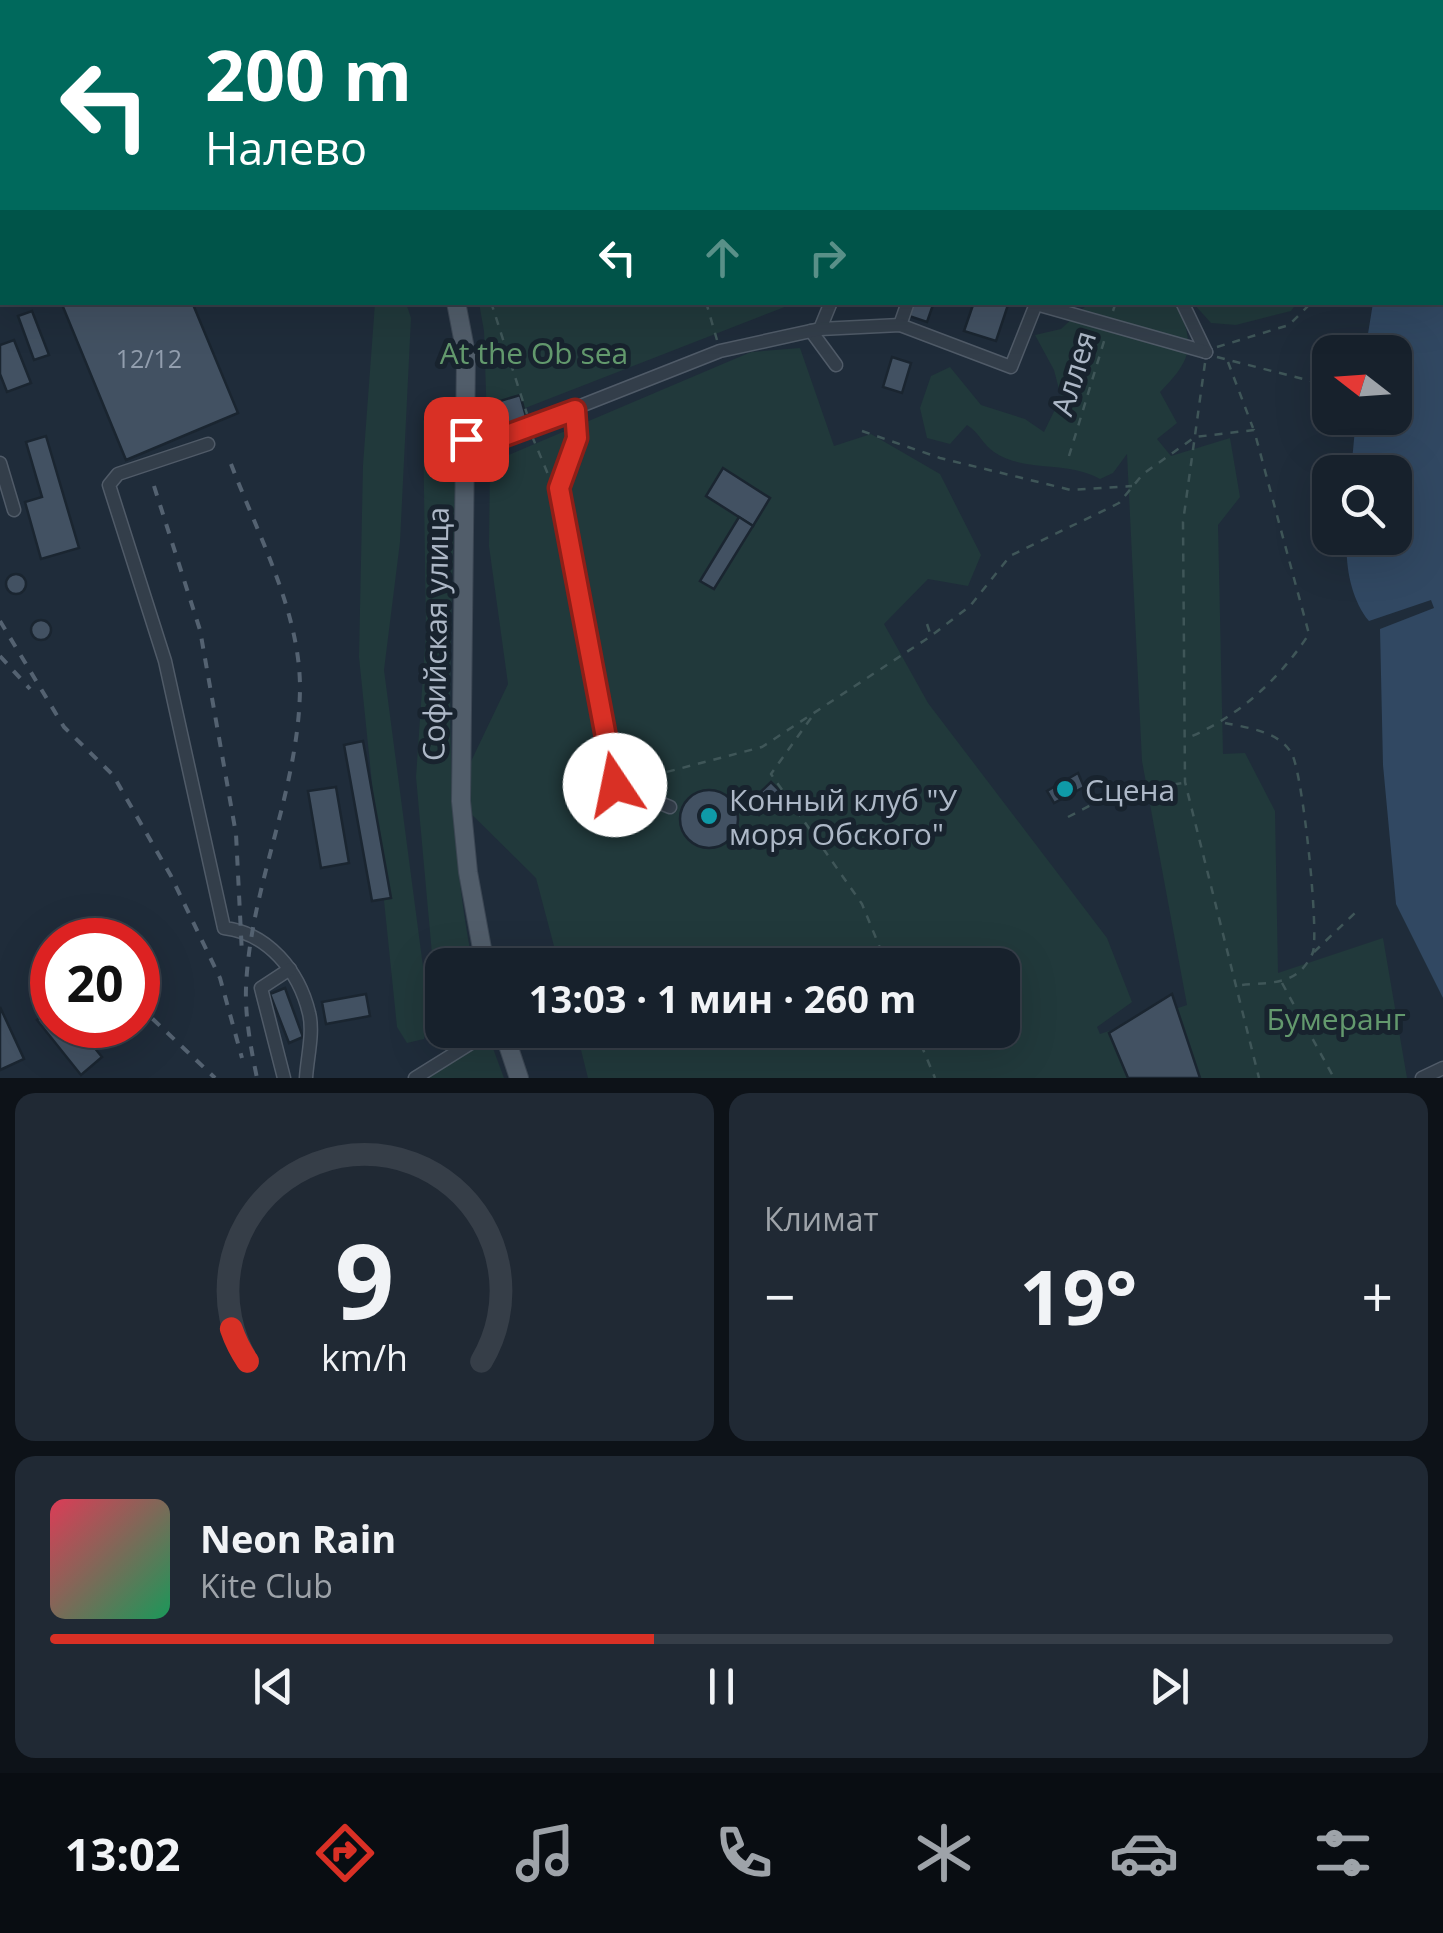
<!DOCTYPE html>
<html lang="ru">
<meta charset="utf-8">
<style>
body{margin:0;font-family:"Open Sans",sans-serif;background:#202934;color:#f1f3f6;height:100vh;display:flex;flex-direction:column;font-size:38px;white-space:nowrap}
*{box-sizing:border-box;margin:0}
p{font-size:32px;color:#9ea3a9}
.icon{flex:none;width:55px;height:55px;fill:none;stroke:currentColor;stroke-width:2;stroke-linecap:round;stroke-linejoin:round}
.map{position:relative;height:1078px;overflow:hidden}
.drawer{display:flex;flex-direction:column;gap:15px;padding:15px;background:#0d1218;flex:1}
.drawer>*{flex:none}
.guide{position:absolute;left:0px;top:0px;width:1445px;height:305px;box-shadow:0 10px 40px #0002,0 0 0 2px #363e48;background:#00695c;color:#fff;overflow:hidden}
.needle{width:65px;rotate:287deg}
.tools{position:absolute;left:1312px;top:335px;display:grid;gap:20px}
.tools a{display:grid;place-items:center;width:100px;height:100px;border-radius:20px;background:#17212c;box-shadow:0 10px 40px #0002,0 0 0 2px #363e48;font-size:50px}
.speed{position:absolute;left:30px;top:918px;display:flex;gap:20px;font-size:50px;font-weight:700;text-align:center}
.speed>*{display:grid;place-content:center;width:130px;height:130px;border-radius:50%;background:#17212c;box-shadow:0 10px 40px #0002,0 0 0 2px #363e48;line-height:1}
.speed .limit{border:15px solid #d22;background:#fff;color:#111}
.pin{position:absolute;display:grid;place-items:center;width:85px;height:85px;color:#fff;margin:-42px;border-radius:20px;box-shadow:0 5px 15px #0006}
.me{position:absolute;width:110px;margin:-55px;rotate:349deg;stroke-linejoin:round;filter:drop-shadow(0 0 8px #0008)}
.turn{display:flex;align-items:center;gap:35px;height:210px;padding:0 40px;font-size:45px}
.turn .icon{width:130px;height:130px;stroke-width:2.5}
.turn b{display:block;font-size:70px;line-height:85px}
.lanes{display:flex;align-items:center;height:95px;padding:0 40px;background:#0003;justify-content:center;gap:50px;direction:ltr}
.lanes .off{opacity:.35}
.big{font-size:75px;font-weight:700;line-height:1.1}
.drawer .tile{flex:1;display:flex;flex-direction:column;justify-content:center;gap:15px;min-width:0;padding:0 35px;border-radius:20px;background:#202934}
.drawer .dial{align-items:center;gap:0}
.dial svg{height:260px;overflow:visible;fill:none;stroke:#363e48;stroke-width:7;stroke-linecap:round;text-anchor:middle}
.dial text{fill:#f1f3f6;stroke:none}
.song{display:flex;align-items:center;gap:30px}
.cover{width:120px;height:120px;border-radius:15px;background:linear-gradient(135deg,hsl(350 70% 55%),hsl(150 70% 35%))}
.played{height:10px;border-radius:5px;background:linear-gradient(90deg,#d93025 45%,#363e48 45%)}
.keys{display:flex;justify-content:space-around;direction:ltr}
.heat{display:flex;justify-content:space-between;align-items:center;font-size:55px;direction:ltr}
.drawer .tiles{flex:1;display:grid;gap:15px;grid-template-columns:1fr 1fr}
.tile:last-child{grid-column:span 2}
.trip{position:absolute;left:425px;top:948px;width:595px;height:100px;border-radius:20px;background:#17212c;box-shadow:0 10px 40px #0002,0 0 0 2px #363e48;font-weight:700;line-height:100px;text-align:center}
.menu{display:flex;height:160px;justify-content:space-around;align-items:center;background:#090d12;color:#9ea3a9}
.menu .icon{width:70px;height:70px}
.menu .current{color:#d93025}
.menu b{font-size:45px;color:#f1f3f6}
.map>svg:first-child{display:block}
.green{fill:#21393b}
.water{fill:#314862}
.building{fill:#425162;stroke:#1a2530;stroke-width:2.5}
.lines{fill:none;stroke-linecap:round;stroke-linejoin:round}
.minor-casing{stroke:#505b68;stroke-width:15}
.major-casing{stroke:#3c4754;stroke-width:20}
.path{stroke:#3f5658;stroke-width:2.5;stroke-dasharray:8 8;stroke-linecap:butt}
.minor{stroke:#333e4a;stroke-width:12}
.major{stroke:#515d6a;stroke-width:18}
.rail{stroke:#546271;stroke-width:4;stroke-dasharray:10 10;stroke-linecap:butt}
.route-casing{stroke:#8d1f18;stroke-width:25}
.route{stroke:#d93025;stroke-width:18}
.culture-dot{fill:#0f9aa8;stroke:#18232e;stroke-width:4}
.labels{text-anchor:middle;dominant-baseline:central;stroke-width:10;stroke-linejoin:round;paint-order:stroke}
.number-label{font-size:25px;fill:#929eae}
.park-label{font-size:30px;fill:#63996d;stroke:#18232e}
.street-label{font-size:30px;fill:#adb8c7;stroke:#18232e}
.poi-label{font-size:30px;fill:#adb8c7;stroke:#18232e;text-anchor:start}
</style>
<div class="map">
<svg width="1443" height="1078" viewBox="0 0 1443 1078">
<rect width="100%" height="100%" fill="#1f2c3a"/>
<g class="green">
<path d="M332,0H1067L334,2Z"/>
<path d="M375,303H406L411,318L400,542L384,670L429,1012L424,1039L407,1043L397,1027L359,657L363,465Z"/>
<path d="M479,303H795L487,423L484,331Z"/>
<path d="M1089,303H1176C1196,346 1192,359 1160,392L1177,423L1157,439L1171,456L1230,438L1240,497L1218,525L1223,754L1245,753L1275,811L1278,973L1383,938L1407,1078H588L576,1030H1002V965H559L536,878L454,797L508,684L489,546L490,463L751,352L800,348L834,446L871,434L940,474L981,555L968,586L928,579L884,624L928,703L1107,938L1132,1002L1097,1027L1100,1034L1187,1005L1142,761L1127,454L1113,473L1100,479C1068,460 1025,473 994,452C983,445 979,432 967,425L950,444L927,438L920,408L931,376L950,367L981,405L1025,419L1044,432L1061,397L1054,370L1035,335L1061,329Z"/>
<path d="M1193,303H1297L1291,311L1236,325L1211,323Z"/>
<path d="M423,420L456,454C452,625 439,796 473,965H442V983L432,954L416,777L426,632Z"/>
<path d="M462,1042L491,1043L504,1078H411Z"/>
</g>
<path class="water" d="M1132,0H1443V998L1396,904L1383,765L1380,629L1434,608L1431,600L1369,621C1351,599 1345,566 1347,538H1395V472H1351L1356,418H1395V352H1365L1373,303L1442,302V2Z"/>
<g class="building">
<path d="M61,302H192L238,413L126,460Z"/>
<path d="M914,302H934L927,322L909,316Z"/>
<path d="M974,302H1009L996,341L964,331Z"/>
<path d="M32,311L49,355L34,360L18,316Z"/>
<path d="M14,340L31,383L7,392L0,374V345Z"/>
<path d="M892,357L911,363L902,393L883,387Z"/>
<path d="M520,395L527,420L507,426L500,401Z"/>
<path d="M46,436L79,548L41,559L25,502L42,497L26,442Z"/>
<path d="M723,468L770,498L753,526L706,496Z"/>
<path d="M739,517L753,526L714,589L700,581Z"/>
<circle cx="16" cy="584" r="10"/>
<circle cx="41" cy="630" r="10"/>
<path d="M363,741L391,898L372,901L344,745Z"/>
<path d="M1078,773L1084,787L1054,803L1047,791Z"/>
<path d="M771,782L782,793L759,815L748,804Z"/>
<path d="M336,787L349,863L321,868L308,791Z"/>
<circle cx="709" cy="819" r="29"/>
<path d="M285,988L303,1037L289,1043L270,994Z"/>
<path d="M366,994L370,1016L326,1024L322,1002Z"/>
<path d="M1172,994L1200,1078H1128L1109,1033Z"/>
<path d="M0,1007L24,1059L0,1070Z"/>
<path d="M52,1008V1025H76L102,1057L81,1075L37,1020Z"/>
</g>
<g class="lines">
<defs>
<g id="minor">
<path d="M1182,302L1206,352"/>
<path d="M900,325L908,302"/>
<path d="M820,329L831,302"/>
<path d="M811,331L836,365"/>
<path d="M575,410L577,438L559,488L615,785L670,807"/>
<path d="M466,439H497L720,351L820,329L900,325L1011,367L1036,304L1206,352"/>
<path d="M208,444L118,474L109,485L165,661L224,928C268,933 299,971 309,1013C314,1032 307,1059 306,1078"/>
<path d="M0,463L14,510"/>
<path d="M284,1078L261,988L290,969"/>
<path d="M415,1078L492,1030"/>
<path d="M1422,1078L1443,1068"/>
</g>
<g id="major">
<path d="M314,0L315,2"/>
<path d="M456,302L466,354L461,801L468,872L485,965"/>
<path d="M503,1030L519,1078"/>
</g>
</defs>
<use href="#minor" class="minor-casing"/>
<use href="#major" class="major-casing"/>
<g class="path">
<path d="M361,0L363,2"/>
<path d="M465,0L466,2"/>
<path d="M579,0L580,2"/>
<path d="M457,2L462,0"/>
<path d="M813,2V0"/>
<path d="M1025,2V0"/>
<path d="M491,302L527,414"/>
<path d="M706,302L717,340"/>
<path d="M1113,311L1116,302"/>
<path d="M1217,347L1289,325L1312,302"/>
<path d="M1217,357L1315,382"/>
<path d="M1228,362L1253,428"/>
<path d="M1205,363L1183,522L1185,782L1259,1078"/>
<path d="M862,431L940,458L1071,490L1132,486"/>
<path d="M532,436L550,479"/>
<path d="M1069,456L1105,338"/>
<path d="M927,624L931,636"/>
<path d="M811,718L771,774L862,904L887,965"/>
<path d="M1225,723C1248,728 1279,731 1292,754C1303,776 1319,929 1313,952C1311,958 1304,968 1300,971C1285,985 1259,983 1241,985"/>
<path d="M636,780L762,747L931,636L970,606L1010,556L1119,503L1143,474L1195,437L1254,430L1309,634C1278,681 1237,718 1185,739"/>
<path d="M1068,817L1116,792L1184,783"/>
<path d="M1314,952L1355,913"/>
<path d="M1282,983L1334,1078"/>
<path d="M915,1030L935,1078"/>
</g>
<use href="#minor" class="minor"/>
<use href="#major" class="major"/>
<g class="rail">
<path d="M231,464C258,535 300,612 300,688C299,791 250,886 246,988C245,1017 251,1049 257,1078"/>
<path d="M154,486L200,630L236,834L242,954"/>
<path d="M0,621L64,727L113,775L171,876L220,978L242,1058"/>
<path d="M0,656L30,689"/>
<path d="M138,1005L215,1078"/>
</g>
</g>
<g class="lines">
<defs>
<path id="route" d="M466,439H496L575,410L577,438L559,488L615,785"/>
</defs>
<use href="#route" class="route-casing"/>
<use href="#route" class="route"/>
</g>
<g class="culture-dot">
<circle cx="1065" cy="789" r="10"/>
<circle cx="709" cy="816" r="10"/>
</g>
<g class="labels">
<g class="number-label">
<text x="149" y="358">12/12</text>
</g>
<g class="park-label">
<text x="534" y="352">At the Ob sea</text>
<text x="1336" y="1018">Бумеранг</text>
</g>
<g class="street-label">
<text transform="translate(1073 373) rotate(-73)">Аллея</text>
<text transform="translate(435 634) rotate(-89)">Софийская улица</text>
</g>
<g class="poi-label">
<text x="1085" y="789">Сцена</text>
<text x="729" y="799">Конный клуб "У<tspan x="729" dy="34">моря Обского"</tspan></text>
</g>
</g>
</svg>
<div class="tools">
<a><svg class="needle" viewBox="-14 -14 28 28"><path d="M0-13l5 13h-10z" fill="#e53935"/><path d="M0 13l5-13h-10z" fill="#9ea3a9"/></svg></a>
<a><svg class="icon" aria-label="search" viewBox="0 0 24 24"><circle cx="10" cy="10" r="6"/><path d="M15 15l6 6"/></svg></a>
</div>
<div class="speed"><div class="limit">20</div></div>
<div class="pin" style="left:466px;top:439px;background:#d93025"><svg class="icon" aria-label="arrive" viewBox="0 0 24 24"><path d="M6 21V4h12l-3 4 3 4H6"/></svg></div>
<svg class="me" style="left:615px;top:785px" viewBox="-20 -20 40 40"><circle r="19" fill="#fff"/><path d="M0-13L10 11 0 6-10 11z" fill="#d93025"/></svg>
<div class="trip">13:03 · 1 мин · 260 m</div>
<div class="guide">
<div class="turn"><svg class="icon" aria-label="left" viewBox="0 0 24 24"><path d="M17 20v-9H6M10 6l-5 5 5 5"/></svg><div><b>200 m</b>Налево</div></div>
<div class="lanes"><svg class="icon" aria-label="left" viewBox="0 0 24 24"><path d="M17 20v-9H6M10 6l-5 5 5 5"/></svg><svg class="icon off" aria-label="ahead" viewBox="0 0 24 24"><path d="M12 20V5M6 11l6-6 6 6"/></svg><svg class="icon off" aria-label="right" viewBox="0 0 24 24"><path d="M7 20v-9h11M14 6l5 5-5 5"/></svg></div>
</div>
</div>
<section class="drawer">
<div class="tiles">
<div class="tile dial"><svg viewBox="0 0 100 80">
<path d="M14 69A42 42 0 1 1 86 69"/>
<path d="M14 69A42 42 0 0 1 9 59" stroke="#d93025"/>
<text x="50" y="56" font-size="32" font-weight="700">9</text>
<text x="50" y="72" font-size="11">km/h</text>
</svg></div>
<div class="tile"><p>Климат</p>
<div class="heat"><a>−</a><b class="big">19°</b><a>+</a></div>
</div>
<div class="tile">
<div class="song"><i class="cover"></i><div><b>Neon Rain</b><p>Kite Club</p></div></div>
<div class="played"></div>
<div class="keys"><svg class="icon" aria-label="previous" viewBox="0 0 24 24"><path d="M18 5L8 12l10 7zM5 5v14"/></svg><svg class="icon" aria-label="pause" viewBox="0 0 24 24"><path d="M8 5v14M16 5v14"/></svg><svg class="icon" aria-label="next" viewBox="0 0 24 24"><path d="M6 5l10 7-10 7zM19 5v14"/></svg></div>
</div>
</div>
</section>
<nav class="menu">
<b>13:02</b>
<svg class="icon current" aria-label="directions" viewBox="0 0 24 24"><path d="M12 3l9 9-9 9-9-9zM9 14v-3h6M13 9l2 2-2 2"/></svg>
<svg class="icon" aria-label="music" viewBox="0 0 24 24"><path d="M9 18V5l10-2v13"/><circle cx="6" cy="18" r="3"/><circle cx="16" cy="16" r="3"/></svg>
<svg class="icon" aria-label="phone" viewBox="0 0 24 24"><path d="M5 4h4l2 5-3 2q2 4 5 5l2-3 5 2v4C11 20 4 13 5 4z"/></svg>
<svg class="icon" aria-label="climate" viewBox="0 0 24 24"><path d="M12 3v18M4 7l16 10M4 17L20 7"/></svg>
<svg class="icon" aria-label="car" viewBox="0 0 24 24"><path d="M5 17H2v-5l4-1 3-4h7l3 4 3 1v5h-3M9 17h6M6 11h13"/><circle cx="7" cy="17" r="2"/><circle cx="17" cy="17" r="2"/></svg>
<svg class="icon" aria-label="filters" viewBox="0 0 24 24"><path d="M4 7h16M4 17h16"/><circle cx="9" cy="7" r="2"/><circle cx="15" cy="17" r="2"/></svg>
</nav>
